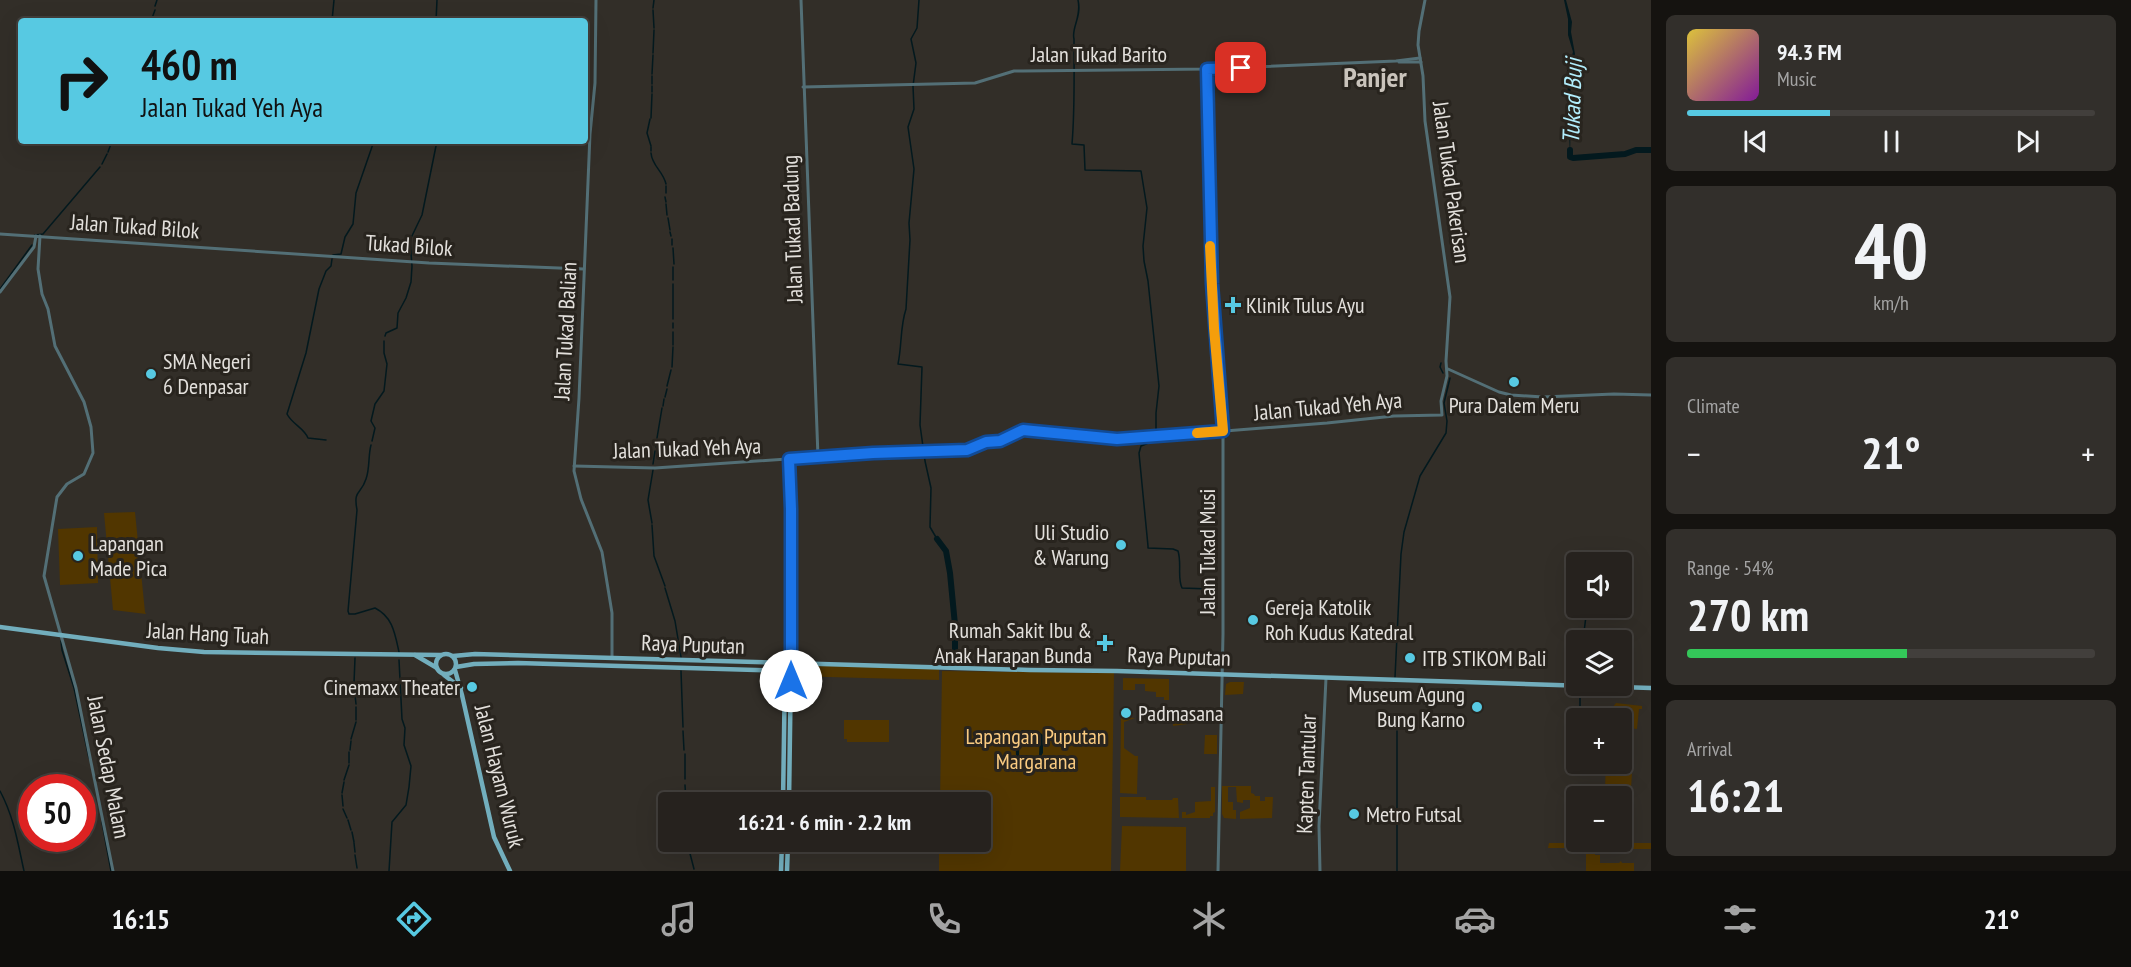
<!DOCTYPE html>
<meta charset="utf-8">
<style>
body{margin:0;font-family:"PT Sans Narrow",sans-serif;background:#322f2b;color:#f1f3f6;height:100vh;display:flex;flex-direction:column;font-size:22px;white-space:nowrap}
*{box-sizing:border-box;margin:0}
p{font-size:20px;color:#a4a4a4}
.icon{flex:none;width:33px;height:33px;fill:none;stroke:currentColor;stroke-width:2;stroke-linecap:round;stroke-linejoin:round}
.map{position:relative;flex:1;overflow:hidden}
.panel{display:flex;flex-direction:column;gap:15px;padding:15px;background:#151310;width:480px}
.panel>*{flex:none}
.banner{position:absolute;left:18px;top:18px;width:570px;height:126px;border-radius:6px;box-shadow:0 6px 24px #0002,0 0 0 2px #423f3c;background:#57c9e2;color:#111;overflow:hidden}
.fabs{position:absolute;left:1566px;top:552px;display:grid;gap:12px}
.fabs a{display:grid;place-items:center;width:66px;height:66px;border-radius:6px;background:#26221e;box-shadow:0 6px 24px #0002,0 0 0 2px #423f3c;font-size:30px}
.speed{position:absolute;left:18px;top:774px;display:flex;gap:12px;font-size:30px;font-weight:700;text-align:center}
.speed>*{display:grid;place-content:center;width:78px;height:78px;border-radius:50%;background:#26221e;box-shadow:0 6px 24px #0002,0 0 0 2px #423f3c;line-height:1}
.speed .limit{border:9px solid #d22;background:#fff;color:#111}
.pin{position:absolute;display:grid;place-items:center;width:51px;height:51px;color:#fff;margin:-26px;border-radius:12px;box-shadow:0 3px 9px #0006}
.me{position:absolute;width:66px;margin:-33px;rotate:0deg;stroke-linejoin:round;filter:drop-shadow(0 0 4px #0008)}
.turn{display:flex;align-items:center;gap:21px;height:126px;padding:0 24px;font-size:27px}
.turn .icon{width:78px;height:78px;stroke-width:2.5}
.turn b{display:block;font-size:42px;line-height:51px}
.big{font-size:45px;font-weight:700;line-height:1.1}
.panel .card{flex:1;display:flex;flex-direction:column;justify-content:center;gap:9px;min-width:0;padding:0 21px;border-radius:9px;background:#322f2b}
.panel .dial{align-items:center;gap:0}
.dial b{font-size:78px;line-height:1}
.song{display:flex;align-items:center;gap:18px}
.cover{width:72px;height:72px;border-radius:9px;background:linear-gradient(135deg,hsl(50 70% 55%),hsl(290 70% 35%))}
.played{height:6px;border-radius:3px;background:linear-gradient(90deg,#57c9e2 35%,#423f3c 35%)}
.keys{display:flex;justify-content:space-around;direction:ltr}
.heat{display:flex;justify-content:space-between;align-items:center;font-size:33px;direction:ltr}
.charge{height:9px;border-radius:4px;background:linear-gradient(90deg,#34c759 54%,#423f3c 0)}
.trip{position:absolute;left:658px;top:792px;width:333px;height:60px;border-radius:6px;background:#26221e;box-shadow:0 6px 24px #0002,0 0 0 2px #423f3c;font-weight:700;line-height:60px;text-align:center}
.dock{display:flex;height:96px;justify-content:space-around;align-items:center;background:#0f0e0c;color:#a4a4a4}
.dock .icon{width:42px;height:42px}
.dock .on{color:#57c9e2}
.dock b{font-size:27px;color:#f1f3f6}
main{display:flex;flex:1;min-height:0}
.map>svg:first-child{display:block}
.green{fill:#513600}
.water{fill:#03191e;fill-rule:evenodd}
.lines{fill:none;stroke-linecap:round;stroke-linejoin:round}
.stream{stroke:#03191e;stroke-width:1.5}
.river{stroke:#03191e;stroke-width:6}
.minor{stroke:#536f76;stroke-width:3}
.major{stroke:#72aebd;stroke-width:4.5}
.route-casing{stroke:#114b97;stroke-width:15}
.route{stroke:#1a73e8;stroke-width:10}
.slow{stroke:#f59e0b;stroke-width:10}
.poi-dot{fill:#57c9e2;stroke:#28241e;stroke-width:2}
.labels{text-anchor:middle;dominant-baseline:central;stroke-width:6;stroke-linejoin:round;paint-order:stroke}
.street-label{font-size:22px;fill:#e3e0dc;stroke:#28241e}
.poi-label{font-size:22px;fill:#e3e0dc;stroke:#28241e;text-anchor:start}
.park-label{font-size:22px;fill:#facb81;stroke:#28241e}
.water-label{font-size:24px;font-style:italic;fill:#b2eefd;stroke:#28241e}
.district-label{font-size:28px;font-weight:bold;fill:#c9c3bb;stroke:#28241e}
</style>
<main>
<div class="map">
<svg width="1651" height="871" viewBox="0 0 1651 871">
<rect width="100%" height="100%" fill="#322e28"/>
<g class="green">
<path d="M135,512L145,612L146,614L113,610L104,513Z"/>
<path d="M97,527L98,583L60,585L58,529Z"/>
<path d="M792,664L939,668V680L791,676Z"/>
<path d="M942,671L1114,673L1111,871H939V842H981V802H940Z"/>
<path d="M1123,678L1169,679V700H1164V697H1156V692L1145,691V684H1135V690H1123Z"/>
<path d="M1230,682H1244L1243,694L1225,695L1226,684Z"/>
<path d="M1616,703L1642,706V709H1639L1637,729L1622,727V718H1611L1612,708Z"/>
<path d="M1173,714H1195V723L1173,726Z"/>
<path d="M1121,717L1135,718L1124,722V748L1135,756H1138L1137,794L1120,793Z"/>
<path d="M844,720H889V742H847V739H844Z"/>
<path d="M1205,735H1217V754H1204Z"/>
<path d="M1622,755L1633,756L1631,789L1605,788L1606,764H1622Z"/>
<path d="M1222,786H1251V793L1254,794L1255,796H1260V801H1265V797H1273L1272,818L1240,819V812L1250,808V800H1243V803L1237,802L1236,787H1228V802H1233V810H1236V819L1224,818L1222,814Z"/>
<path d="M1211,787H1215V812L1213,813V816H1210V818H1182V812H1186V815L1195,812V802L1211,801Z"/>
<path d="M1120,797H1146V800H1172L1173,798H1178L1179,818L1120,817Z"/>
<path d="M1122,826L1186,827V871H1120Z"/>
<path d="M1549,843H1651V849H1582V846H1569L1568,848H1548Z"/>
<path d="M1595,851V855H1600V863H1619L1621,861L1622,863H1634V871H1586V852Z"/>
</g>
<g class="water">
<path d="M1564,0H1566L1572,22L1571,32L1575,54L1569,68L1571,96L1570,159L1567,70L1573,52L1568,35V19Z"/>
<path d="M1022,730L1038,731L1043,735V753L1040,758L1021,759L1016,755L1015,737ZM1020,734L1040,735L1039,756L1019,755Z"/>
</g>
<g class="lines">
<g class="stream">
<path d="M919,0L917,28L911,39L916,63L913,86L914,109L908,127L914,169L909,223L910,240L906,309C900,327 902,345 898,364L922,367L920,425L925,461L931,488L930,527L937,539"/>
<path d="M1078,0C1082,17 1071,28 1074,39C1074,74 1075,109 1072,144L1084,145L1085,170L1141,171L1147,208L1143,246L1144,261L1148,281L1159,386L1156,413V440L1141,446L1139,453L1148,546V548L1173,549L1178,551C1182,564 1177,577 1182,588L1210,589"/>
<path d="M155,6L157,0"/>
<path d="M653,8L654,0"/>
<path d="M653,10L654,28"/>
<path d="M151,21L155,10"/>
<path d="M332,21L334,0"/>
<path d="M436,21L437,0"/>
<path d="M653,53L654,30"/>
<path d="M652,74L653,55"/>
<path d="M652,84V76"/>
<path d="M652,92V86"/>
<path d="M651,118L652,94"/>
<path d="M650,119L647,133L651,146"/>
<path d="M651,147V151"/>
<path d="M108,152L112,141"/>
<path d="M651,153C652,166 663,171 666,184"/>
<path d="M102,164L107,154"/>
<path d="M666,186V193"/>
<path d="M665,197L666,202"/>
<path d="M666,204L667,215"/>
<path d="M668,218L670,230"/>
<path d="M670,232L671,236"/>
<path d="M35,235L43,234L100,167"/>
<path d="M672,239V245"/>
<path d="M673,248L674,264"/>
<path d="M333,255L341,254L345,237L353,224L356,193L374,141"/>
<path d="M673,280V267"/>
<path d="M0,289L32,245"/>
<path d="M673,319V284"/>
<path d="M673,323V328"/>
<path d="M673,332V345"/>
<path d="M385,336L386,333L397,328L398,313L406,298L411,282L412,266L410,240L422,215L437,141"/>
<path d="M1441,363L1440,367L1443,373"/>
<path d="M672,367L673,347"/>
<path d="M667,386L671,370"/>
<path d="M665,397L667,389"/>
<path d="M663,406L664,399"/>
<path d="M657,438L662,408"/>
<path d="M326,440L308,438C304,428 292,424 287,414L306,353L319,289L326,271L331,266L332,259"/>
<path d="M372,441L375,428L371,421L375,404L384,391L387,364L384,353V341"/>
<path d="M371,445C368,456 370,468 366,479C361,495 353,489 357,510L348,611L349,614H355L375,608C393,617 395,634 399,652"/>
<path d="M656,447L657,442"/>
<path d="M653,464L655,451"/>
<path d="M652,523L648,500L653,470"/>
<path d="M652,525L654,556L665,586"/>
<path d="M665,588L675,621L681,657"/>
<path d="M1583,640L1587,608"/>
<path d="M61,641L62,650L74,688L89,758"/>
<path d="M681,671L683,727"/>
<path d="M1395,677L1401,554L1404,532L1420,476L1446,433L1447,421L1444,403L1450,378"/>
<path d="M354,683L355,658"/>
<path d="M354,686L356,704"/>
<path d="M1580,686V718"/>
<path d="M356,707V720"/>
<path d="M683,731L684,750"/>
<path d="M351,739L356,722"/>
<path d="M350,750L351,741"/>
<path d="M685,754V779"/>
<path d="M349,763V752"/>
<path d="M344,780L349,765"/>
<path d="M685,785L686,802"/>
<path d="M0,791C14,817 18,844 24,871"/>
<path d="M342,793L344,782"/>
<path d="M342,795L343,806"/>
<path d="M343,809L347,818"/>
<path d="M348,820L351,830"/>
<path d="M102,822L111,871"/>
<path d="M352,832L354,842"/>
<path d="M687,842L694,869"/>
<path d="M354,843L355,852"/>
<path d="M355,855L357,868"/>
<path d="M389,871L392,822L406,805L409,787L411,766L404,745L405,728L402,719L399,660"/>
<path d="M1397,871V731"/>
</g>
<g class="river">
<path d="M1570,150V157L1573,158L1625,154L1636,150H1651"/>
<path d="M937,539L946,551L950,573L955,625V663"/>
</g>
<g class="minor">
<path d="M596,0L595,83L590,134L579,398L574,471L581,499L602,552L612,613V658"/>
<path d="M801,0L818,457"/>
<path d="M1399,62H1421"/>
<path d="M1207,69L1212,283L1223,434V634L1218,871"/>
<path d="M803,87L975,83L1014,71H1023L1207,69L1396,61L1420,58"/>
<path d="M0,234L429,263L584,269"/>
<path d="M40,236L38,269L42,294L48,309L55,346L84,402L91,427L93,453L84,474L67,484L57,497L44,576L76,688L113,871"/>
<path d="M0,292L34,247L36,236"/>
<path d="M1448,369L1499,392L1511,395L1543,397L1614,394L1651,395"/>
<path d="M789,459L791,663"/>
<path d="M574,466L655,468L873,453L967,450L986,442L1000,441L1023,430L1088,437L1124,439L1327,423L1394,416L1442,415L1441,401L1447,376L1446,361L1450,297L1425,121L1423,76L1418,45L1419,31L1425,0"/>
<path d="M1320,871L1319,826L1326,678"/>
</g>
<g class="major">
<path d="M0,627L158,648L204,652L441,655"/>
<circle cx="446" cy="664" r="10"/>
<path d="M415,655L437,668"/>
<path d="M453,656L475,654L1030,670L1117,671L1651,688"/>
<path d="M456,667L474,664L518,663L791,671"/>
<path d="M455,670L462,695L494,837L510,871"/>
<path d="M444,675L461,688"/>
<path d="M783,802L785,670"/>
<path d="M789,802L791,663"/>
<path d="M781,871L782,842"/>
<path d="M787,871L788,842"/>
</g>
</g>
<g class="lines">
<defs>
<path id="route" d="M791,681V509L789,459L873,453L967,450L986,442L1000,441L1023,430L1117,439L1223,431L1212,284L1207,69L1241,68"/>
</defs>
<use href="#route" class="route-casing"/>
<use href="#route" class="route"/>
<path class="slow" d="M1197,433L1223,431L1214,328L1210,246"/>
</g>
<g class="poi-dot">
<path d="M1230 296h6v6h6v6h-6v6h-6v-6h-6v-6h6z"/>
<circle cx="151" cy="374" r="6"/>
<circle cx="1514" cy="382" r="6"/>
<circle cx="1121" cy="545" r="6"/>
<circle cx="78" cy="556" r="6"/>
<circle cx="1253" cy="620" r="6"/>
<path d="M1102 634h6v6h6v6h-6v6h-6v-6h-6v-6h6z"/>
<circle cx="1410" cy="658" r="6"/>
<circle cx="472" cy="687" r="6"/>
<circle cx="1477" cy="707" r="6"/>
<circle cx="1126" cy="713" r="6"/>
<circle cx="1354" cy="814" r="6"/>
</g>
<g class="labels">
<g class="street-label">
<text x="1099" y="54">Jalan Tukad Barito</text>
<text transform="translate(1452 182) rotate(82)">Jalan Tukad Pakerisan</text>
<text transform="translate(135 226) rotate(4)">Jalan Tukad Bilok</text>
<text transform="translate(792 229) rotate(-92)">Jalan Tukad Badung</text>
<text transform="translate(409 245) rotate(4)">Tukad Bilok</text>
<text transform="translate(565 331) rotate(-87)">Jalan Tukad Balian</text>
<text transform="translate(1328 406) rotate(-5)">Jalan Tukad Yeh Aya</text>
<text transform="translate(687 448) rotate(-2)">Jalan Tukad Yeh Aya</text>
<text transform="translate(1207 552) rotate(-90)">Jalan Tukad Musi</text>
<text transform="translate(208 633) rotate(3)">Jalan Hang Tuah</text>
<text transform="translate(693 644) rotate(2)">Raya Puputan</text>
<text transform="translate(1179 656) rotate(2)">Raya Puputan</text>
<text transform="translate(109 767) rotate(79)">Jalan Sedap Malam</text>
<text transform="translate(1306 774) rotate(-88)">Kapten Tantular</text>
<text transform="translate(500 776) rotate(76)">Jalan Hayam Wuruk</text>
</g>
<g class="poi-label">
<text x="1246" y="305">Klinik Tulus Ayu</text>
<text x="163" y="361">SMA Negeri<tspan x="163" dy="25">6 Denpasar</tspan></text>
<text x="1514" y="405" text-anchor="middle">Pura Dalem Meru</text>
<text x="1109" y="532" text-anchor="end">Uli Studio<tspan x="1109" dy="25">&amp; Warung</tspan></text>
<text x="90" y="543">Lapangan<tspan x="90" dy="25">Made Pica</tspan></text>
<text x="1265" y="607">Gereja Katolik<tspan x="1265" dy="25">Roh Kudus Katedral</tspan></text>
<text x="1092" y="630" text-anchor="end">Rumah Sakit Ibu &amp;<tspan x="1092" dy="25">Anak Harapan Bunda</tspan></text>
<text x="1422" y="658">ITB STIKOM Bali</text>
<text x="460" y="687" text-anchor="end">Cinemaxx Theater</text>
<text x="1465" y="694" text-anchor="end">Museum Agung<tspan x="1465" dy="25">Bung Karno</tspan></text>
<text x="1138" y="713">Padmasana</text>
<text x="1366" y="814">Metro Futsal</text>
</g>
<g class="park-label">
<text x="1036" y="736">Lapangan Puputan<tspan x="1036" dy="25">Margarana</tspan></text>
</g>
<g class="water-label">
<text transform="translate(1572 101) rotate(-88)">Tukad Buji</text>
</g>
<g class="district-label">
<text x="1375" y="76">Panjer</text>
</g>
</g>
</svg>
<div class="fabs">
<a><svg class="icon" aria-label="sound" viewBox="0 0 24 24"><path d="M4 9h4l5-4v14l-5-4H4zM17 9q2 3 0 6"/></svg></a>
<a><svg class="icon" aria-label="layers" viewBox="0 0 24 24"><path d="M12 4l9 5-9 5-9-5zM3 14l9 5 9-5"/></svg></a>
<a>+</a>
<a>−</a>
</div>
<div class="speed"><div class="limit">50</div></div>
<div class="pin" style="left:1241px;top:68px;background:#d93025"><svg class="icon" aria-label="arrive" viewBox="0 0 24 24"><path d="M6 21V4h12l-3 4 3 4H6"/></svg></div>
<svg class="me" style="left:791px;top:681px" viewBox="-20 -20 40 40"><circle r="19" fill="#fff"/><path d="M0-13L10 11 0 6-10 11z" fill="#1a73e8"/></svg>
<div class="trip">16:21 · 6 min · 2.2 km</div>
<div class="banner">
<div class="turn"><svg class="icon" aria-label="right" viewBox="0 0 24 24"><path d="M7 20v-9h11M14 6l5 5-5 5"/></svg><div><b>460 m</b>Jalan Tukad Yeh Aya</div></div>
</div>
</div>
<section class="panel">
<div class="card">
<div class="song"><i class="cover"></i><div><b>94.3 FM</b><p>Music</p></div></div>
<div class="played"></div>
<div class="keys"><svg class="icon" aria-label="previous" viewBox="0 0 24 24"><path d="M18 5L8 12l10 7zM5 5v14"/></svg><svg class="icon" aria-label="pause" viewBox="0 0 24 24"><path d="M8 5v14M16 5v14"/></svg><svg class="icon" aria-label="next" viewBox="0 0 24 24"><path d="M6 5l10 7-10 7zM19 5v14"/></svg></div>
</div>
<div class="card dial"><b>40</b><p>km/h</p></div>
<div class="card"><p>Climate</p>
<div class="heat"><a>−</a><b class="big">21°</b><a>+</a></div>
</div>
<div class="card"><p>Range · 54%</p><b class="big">270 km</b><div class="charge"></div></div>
<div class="card"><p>Arrival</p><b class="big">16:21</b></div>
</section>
</main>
<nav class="dock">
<b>16:15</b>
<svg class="icon on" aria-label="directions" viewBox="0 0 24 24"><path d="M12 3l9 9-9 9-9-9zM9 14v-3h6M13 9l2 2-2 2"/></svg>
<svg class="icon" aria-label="music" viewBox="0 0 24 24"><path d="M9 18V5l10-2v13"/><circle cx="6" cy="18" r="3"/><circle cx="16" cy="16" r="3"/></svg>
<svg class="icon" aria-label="phone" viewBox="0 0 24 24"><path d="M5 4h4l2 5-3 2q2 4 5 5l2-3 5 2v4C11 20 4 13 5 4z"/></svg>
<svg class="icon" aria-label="climate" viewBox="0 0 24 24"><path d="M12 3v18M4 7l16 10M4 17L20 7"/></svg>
<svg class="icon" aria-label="car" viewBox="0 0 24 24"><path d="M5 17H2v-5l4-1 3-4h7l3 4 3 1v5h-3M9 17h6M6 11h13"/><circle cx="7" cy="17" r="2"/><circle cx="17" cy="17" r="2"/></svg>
<svg class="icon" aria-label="filters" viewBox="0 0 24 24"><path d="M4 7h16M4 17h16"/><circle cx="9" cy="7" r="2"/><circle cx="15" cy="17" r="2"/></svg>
<b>21°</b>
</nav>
